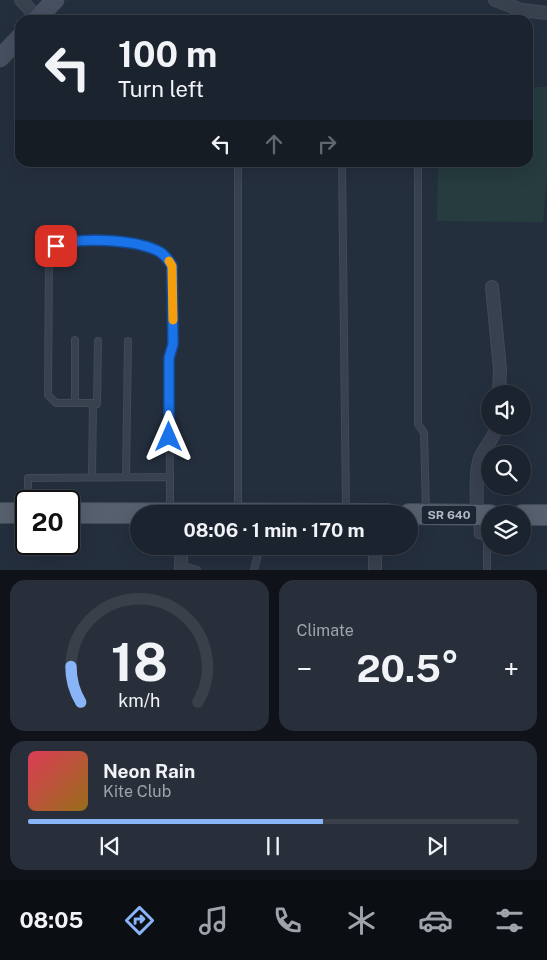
<!DOCTYPE html>
<meta charset="utf-8">
<style>
body{margin:0;font-family:"Public Sans",sans-serif;background:#282f3a;color:#f1f3f6;height:100vh;display:flex;flex-direction:column;font-size:19px;white-space:nowrap}
*{box-sizing:border-box;margin:0}
p{font-size:16px;color:#a0a4aa}
.icon{flex:none;width:28px;height:28px;fill:none;stroke:currentColor;stroke-width:2;stroke-linecap:round;stroke-linejoin:round}
.map{position:relative;height:570px;overflow:hidden}
.details{display:flex;flex-direction:column;gap:10px;padding:10px;background:#0f1319;flex:1}
.details>*{flex:none}
.top-card{position:absolute;left:15px;top:15px;width:518px;height:152px;border-radius:15px;box-shadow:0 5px 20px #0002,0 0 0 1px #39404a;background:#1b232e;color:#f1f3f6;overflow:hidden}
.fabs{position:absolute;left:481px;top:385px;display:grid;gap:10px}
.fabs a{display:grid;place-items:center;width:50px;height:50px;border-radius:50%;background:#1b232e;box-shadow:0 5px 20px #0002,0 0 0 1px #39404a;font-size:25px}
.speed{position:absolute;left:15px;top:490px;display:flex;gap:10px;font-size:25px;font-weight:700;text-align:center}
.speed>*{display:grid;place-content:center;width:65px;height:65px;border-radius:50%;background:#1b232e;box-shadow:0 5px 20px #0002,0 0 0 1px #39404a;line-height:1}
.speed .limit{border:2px solid #111;border-radius:8px;background:#fff;color:#111}
.pin{position:absolute;display:grid;place-items:center;width:42px;height:42px;color:#fff;margin:-21px;border-radius:10px;box-shadow:0 2px 8px #0006}
.me{position:absolute;width:55px;margin:-28px;rotate:0deg;stroke-linejoin:round;filter:drop-shadow(0 0 4px #0008)}
.turn{display:flex;align-items:center;gap:18px;height:105px;padding:0 20px;font-size:22px}
.turn .icon{width:65px;height:65px;stroke-width:2.5}
.turn b{display:block;font-size:35px;line-height:42px}
.lanes{display:flex;align-items:center;height:48px;padding:0 20px;background:#0003;justify-content:center;gap:25px;direction:ltr}
.lanes .off{opacity:.35}
.big{font-size:38px;font-weight:700;line-height:1.1}
.details .card{flex:1;display:flex;flex-direction:column;justify-content:center;gap:8px;min-width:0;padding:0 18px;border-radius:15px;background:#282f3a}
.details .dial{align-items:center;gap:0}
.dial svg{height:130px;overflow:visible;fill:none;stroke:#39404a;stroke-width:7;stroke-linecap:round;text-anchor:middle}
.dial text{fill:#f1f3f6;stroke:none}
.song{display:flex;align-items:center;gap:15px}
.cover{width:60px;height:60px;border-radius:8px;background:linear-gradient(135deg,hsl(350 70% 55%),hsl(40 70% 35%))}
.played{height:5px;border-radius:2px;background:linear-gradient(90deg,#8ab4f8 60%,#39404a 60%)}
.keys{display:flex;justify-content:space-around;direction:ltr}
.heat{display:flex;justify-content:space-between;align-items:center;font-size:28px;direction:ltr}
.details .tiles{flex:1;display:grid;gap:10px;grid-template-columns:1fr 1fr}
.card:last-child{grid-column:span 2}
.trip{position:absolute;left:130px;top:505px;width:288px;height:50px;border-radius:25px;background:#1b232e;box-shadow:0 5px 20px #0002,0 0 0 1px #39404a;font-weight:700;line-height:50px;text-align:center}
.dock{display:flex;height:80px;justify-content:space-around;align-items:center;background:#0b0e12;color:#a0a4aa}
.dock .icon{width:35px;height:35px}
.dock .current{color:#8ab4f8}
.dock b{font-size:22px;color:#f1f3f6}
.map>svg:first-child{display:block}
.green{fill:#263c3f}
.lines{fill:none;stroke-linecap:round;stroke-linejoin:round}
.lane-casing{stroke:#414a57;stroke-width:8}
.street-casing{stroke:#414a57;stroke-width:14}
.secondary-casing{stroke:#414a57;stroke-width:19}
.primary-casing{stroke:#414a57;stroke-width:22}
.lane{stroke:#38414e;stroke-width:6}
.street{stroke:#38414e;stroke-width:12}
.secondary{stroke:#465061;stroke-width:18}
.primary{stroke:#56606e;stroke-width:20}
.route-casing{stroke:#114b97;stroke-width:12}
.route{stroke:#1a73e8;stroke-width:9}
.slow{stroke:#f59e0b;stroke-width:9}
.labels{text-anchor:middle;dominant-baseline:central;stroke-width:5;stroke-linejoin:round;paint-order:stroke}
.shield{fill:#1d2633;stroke:#878f9c;stroke-width:1}
.shield-label{font-size:12px;font-weight:bold;fill:#b4bcc9}
</style>
<div class="map">
<svg width="547" height="570" viewBox="0 0 547 570">
<rect width="100%" height="100%" fill="#242f3e"/>
<path class="green" d="M528,87H547V177L543,222L437,221L438,163L528,162Z"/>
<g class="lines">
<defs>
<g id="lane">
<path d="M237,19V20"/>
<path d="M340,19V20"/>
<path d="M238,162V511"/>
<path d="M342,162L346,512"/>
<path d="M418,162V424L424,433L426,511"/>
<path d="M75,340V403"/>
<path d="M93,403L97,404L98,341"/>
<path d="M92,477L93,403H56L48,395L49,258C51,250 56,245 64,243C82,236 152,242 165,256C167,259 171,262 172,265C176,279 173,344 169,358L170,477"/>
<path d="M126,477L128,341"/>
<path d="M28,501V478L170,477V512"/>
<path d="M477,518L478,535L487,538V570"/>
<path d="M181,565L197,570"/>
<path d="M254,570L260,546"/>
</g>
<g id="street">
<path d="M21,0L38,18"/>
<path d="M495,0L521,10L547,13"/>
<path d="M492,287L500,369L499,394"/>
<path d="M477,515C477,499 475,472 480,458C485,446 494,439 497,426"/>
<path d="M181,546V570"/>
<path d="M375,546V570"/>
</g>
<g id="secondary">
<path d="M36,20L55,0"/>
<path d="M0,58L20,37"/>
</g>
<g id="primary">
<path d="M0,513H26"/>
<path d="M69,513L387,514"/>
<path d="M409,514L490,515"/>
<path d="M522,515H547"/>
</g>
</defs>
<use href="#lane" class="lane-casing"/>
<use href="#street" class="street-casing"/>
<use href="#secondary" class="secondary-casing"/>
<use href="#primary" class="primary-casing"/>
<use href="#lane" class="lane"/>
<use href="#street" class="street"/>
<use href="#secondary" class="secondary"/>
<use href="#primary" class="primary"/>
</g>
<g class="lines">
<defs>
<path id="route" d="M56,246C78,236 134,240 156,250C164,253 168,259 172,266L173,344L169,358V437"/>
</defs>
<use href="#route" class="route-casing"/>
<use href="#route" class="route"/>
<path class="slow" d="M169,261L172,266L173,320"/>
</g>
<g class="labels">
<rect class="shield" x="421.5" y="505.5" width="55" height="19" rx="4"/>
<g class="shield-label">
<text x="449" y="515">SR 640</text>
</g>
</g>
</svg>
<div class="fabs">
<a><svg class="icon" aria-label="sound" viewBox="0 0 24 24"><path d="M4 9h4l5-4v14l-5-4H4zM17 9q2 3 0 6"/></svg></a>
<a><svg class="icon" aria-label="search" viewBox="0 0 24 24"><circle cx="10" cy="10" r="6"/><path d="M15 15l6 6"/></svg></a>
<a><svg class="icon" aria-label="layers" viewBox="0 0 24 24"><path d="M12 4l9 5-9 5-9-5zM3 14l9 5 9-5"/></svg></a>
</div>
<div class="speed"><div class="limit">20</div></div>
<div class="pin" style="left:56px;top:246px;background:#d93025"><svg class="icon" aria-label="arrive" viewBox="0 0 24 24"><path d="M6 21V4h12l-3 4 3 4H6"/></svg></div>
<svg class="me" style="left:169px;top:437px" viewBox="-20 -20 40 40"><path d="M0-17L14 15 0 8-14 15z" fill="#1a73e8" stroke="#fff" stroke-width="4"/></svg>
<div class="trip">08:06 · 1 min · 170 m</div>
<div class="top-card">
<div class="turn"><svg class="icon" aria-label="left" viewBox="0 0 24 24"><path d="M17 20v-9H6M10 6l-5 5 5 5"/></svg><div><b>100 m</b>Turn left</div></div>
<div class="lanes"><svg class="icon" aria-label="left" viewBox="0 0 24 24"><path d="M17 20v-9H6M10 6l-5 5 5 5"/></svg><svg class="icon off" aria-label="ahead" viewBox="0 0 24 24"><path d="M12 20V5M6 11l6-6 6 6"/></svg><svg class="icon off" aria-label="right" viewBox="0 0 24 24"><path d="M7 20v-9h11M14 6l5 5-5 5"/></svg></div>
</div>
</div>
<section class="details">
<div class="tiles">
<div class="card dial"><svg viewBox="0 0 100 80">
<path d="M14 69A42 42 0 1 1 86 69"/>
<path d="M14 69A42 42 0 0 1 8 47" stroke="#8ab4f8"/>
<text x="50" y="56" font-size="32" font-weight="700">18</text>
<text x="50" y="72" font-size="11">km/h</text>
</svg></div>
<div class="card"><p>Climate</p>
<div class="heat"><a>−</a><b class="big">20.5°</b><a>+</a></div>
</div>
<div class="card">
<div class="song"><i class="cover"></i><div><b>Neon Rain</b><p>Kite Club</p></div></div>
<div class="played"></div>
<div class="keys"><svg class="icon" aria-label="previous" viewBox="0 0 24 24"><path d="M18 5L8 12l10 7zM5 5v14"/></svg><svg class="icon" aria-label="pause" viewBox="0 0 24 24"><path d="M8 5v14M16 5v14"/></svg><svg class="icon" aria-label="next" viewBox="0 0 24 24"><path d="M6 5l10 7-10 7zM19 5v14"/></svg></div>
</div>
</div>
</section>
<nav class="dock">
<b>08:05</b>
<svg class="icon current" aria-label="directions" viewBox="0 0 24 24"><path d="M12 3l9 9-9 9-9-9zM9 14v-3h6M13 9l2 2-2 2"/></svg>
<svg class="icon" aria-label="music" viewBox="0 0 24 24"><path d="M9 18V5l10-2v13"/><circle cx="6" cy="18" r="3"/><circle cx="16" cy="16" r="3"/></svg>
<svg class="icon" aria-label="phone" viewBox="0 0 24 24"><path d="M5 4h4l2 5-3 2q2 4 5 5l2-3 5 2v4C11 20 4 13 5 4z"/></svg>
<svg class="icon" aria-label="climate" viewBox="0 0 24 24"><path d="M12 3v18M4 7l16 10M4 17L20 7"/></svg>
<svg class="icon" aria-label="car" viewBox="0 0 24 24"><path d="M5 17H2v-5l4-1 3-4h7l3 4 3 1v5h-3M9 17h6M6 11h13"/><circle cx="7" cy="17" r="2"/><circle cx="17" cy="17" r="2"/></svg>
<svg class="icon" aria-label="filters" viewBox="0 0 24 24"><path d="M4 7h16M4 17h16"/><circle cx="9" cy="7" r="2"/><circle cx="15" cy="17" r="2"/></svg>
</nav>
